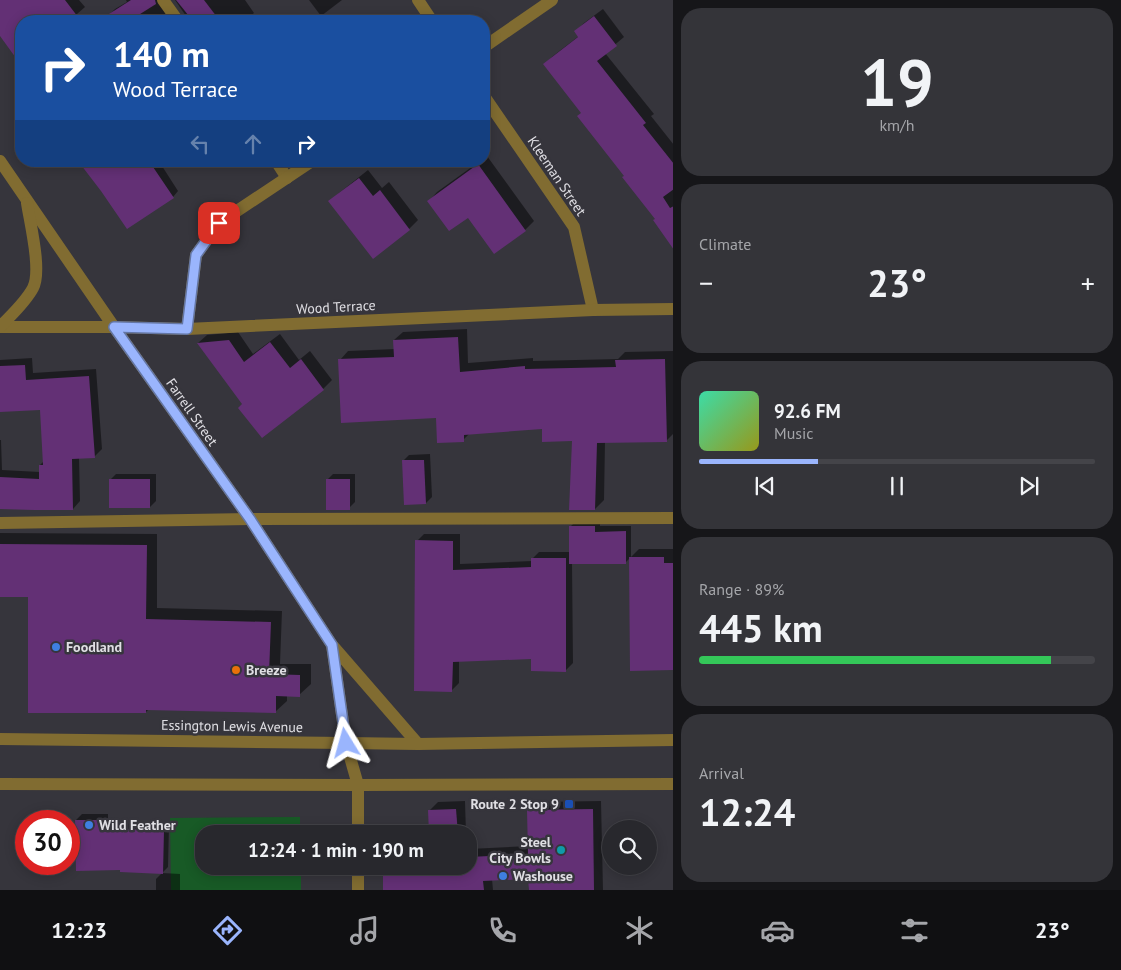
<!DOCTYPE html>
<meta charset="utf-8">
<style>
body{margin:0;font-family:"PT Sans",sans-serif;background:#343439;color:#f1f3f6;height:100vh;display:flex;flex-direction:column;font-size:19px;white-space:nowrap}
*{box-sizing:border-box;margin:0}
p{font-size:16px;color:#a5a6aa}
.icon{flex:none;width:28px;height:28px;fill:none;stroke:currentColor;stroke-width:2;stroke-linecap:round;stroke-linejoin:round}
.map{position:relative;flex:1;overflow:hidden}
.side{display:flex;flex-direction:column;gap:8px;padding:8px;background:#161619;width:448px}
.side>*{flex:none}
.hud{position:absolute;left:15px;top:15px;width:475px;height:152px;border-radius:20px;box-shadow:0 2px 12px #0003,0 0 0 1px #444449;background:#1a4fa0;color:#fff;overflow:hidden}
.tools{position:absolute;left:602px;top:820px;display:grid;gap:10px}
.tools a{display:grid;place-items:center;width:55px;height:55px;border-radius:50%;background:#28282d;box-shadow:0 2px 12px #0003,0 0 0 1px #444449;font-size:25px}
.speed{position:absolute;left:15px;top:810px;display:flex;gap:10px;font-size:25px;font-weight:700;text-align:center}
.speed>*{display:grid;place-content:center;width:65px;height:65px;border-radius:50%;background:#28282d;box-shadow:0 2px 12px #0003,0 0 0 1px #444449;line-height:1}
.speed .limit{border:8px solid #d22;background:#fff;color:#111}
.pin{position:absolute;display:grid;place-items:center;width:42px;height:42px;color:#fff;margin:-21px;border-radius:10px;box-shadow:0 2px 8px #0006}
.me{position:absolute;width:55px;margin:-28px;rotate:352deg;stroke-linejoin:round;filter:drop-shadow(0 0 4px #0008)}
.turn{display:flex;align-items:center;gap:18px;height:105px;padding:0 15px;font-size:22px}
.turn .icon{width:65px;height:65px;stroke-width:2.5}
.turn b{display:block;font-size:35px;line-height:42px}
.lanes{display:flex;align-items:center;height:48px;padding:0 15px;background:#0003;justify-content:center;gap:25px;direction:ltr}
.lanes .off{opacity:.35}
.big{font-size:38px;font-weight:700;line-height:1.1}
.side .card{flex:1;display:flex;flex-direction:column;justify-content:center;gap:8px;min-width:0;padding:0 18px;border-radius:20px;background:#343439}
.side .dial{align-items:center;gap:0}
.dial b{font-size:65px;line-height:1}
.song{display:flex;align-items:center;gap:15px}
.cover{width:60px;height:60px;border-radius:8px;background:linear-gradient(135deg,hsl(160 70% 55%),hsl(60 70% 35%))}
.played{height:5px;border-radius:2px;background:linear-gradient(90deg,#9ab5fd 30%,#444449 30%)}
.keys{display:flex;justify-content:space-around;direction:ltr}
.heat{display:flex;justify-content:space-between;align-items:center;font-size:28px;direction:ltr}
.charge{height:8px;border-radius:4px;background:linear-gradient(90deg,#34c759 89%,#444449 0)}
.trip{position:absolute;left:195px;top:825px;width:282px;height:50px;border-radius:20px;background:#28282d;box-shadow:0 2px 12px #0003,0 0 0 1px #444449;font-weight:700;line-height:50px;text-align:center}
.tab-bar{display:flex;height:80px;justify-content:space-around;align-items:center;background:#101012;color:#a5a6aa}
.tab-bar .icon{width:35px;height:35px}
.tab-bar .selected{color:#9ab5fd}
.tab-bar b{font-size:22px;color:#f1f3f6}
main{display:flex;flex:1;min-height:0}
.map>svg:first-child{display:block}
.green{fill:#185a26}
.shadow{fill:#0007}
.building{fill:#633075}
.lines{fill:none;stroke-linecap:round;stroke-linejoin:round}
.minor{stroke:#816c31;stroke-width:12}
.route-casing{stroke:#6476a4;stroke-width:12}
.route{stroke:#9ab5fd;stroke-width:9}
.shop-dot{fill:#3f7fe0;stroke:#36353c;stroke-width:2}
.food-dot{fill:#e8710a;stroke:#36353c;stroke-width:2}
.transit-dot{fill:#1a4fb4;stroke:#36353c;stroke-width:2}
.culture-dot{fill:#0f9aa8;stroke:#36353c;stroke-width:2}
.labels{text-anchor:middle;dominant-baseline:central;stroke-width:5;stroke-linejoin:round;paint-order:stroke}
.street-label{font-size:14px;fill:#e0dfe4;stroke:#36353c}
.poi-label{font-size:14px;font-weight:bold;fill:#e0dfe4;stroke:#36353c;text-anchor:start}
</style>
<main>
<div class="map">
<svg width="674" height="890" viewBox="0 0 674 890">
<rect width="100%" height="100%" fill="#36353c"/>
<path class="green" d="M300,817V834H204V866H301V890H171L170,818Z"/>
<g class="shadow">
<path d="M0,0H79L85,7L69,21H21V63L0,34Z"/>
<path d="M126,0H163L179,21H113L109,15L115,9L127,2Z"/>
<path d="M175,0H245L254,13L245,21H187L186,16Z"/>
<path d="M309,0H342L321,16Z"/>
<path d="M603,9L624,37L605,53L654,114L651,116L674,145V248L656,219L582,113L545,64L553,56L579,36L576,31L584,23Z"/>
<path d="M385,15L390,21H377Z"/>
<path d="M484,140L488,146L484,150Z"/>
<path d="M487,156L534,221L525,230L468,216L429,201L437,192L480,161H484V159Z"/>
<path d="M79,161H168L162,166L178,191L173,197L102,190Z"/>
<path d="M457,161H467L460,166Z"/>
<path d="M368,170L382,188L389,182L418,220L409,229L373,257L330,201L339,193Z"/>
<path d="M467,329L468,363L533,358V361L618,359L625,352L673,351L674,433L666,441L605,442L604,500L595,509L573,440L543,427L470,433L463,440L437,417L340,360L348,351L395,349L394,340L403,332Z"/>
<path d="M238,332L253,354L280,334L299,360L310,351L332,380L323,389L262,436L243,404L198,343L207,335Z"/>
<path d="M32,358L33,373L96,369L102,449L94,457L79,458L80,501L73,509L0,507V440H1L2,470L40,472V465L44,461L41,409L0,411V360Z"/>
<path d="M430,454L432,497L426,503L403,461L409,455Z"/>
<path d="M116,474H156V501L150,507L110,480Z"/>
<path d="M333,474H355V502L349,508L327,480Z"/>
<path d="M576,521H600V526H631V557L639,549H673L674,669L630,558L626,562L572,563L573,663L566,670L532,658L459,661V683L452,690L417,541L424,534H460V564L532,561V559L539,552H570V527Z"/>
<path d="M0,533L157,534V608L282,611L280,664H311V684L299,695H287V701L275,712L149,709L146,712L30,596H0Z"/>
<path d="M465,801L466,834H430L429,811L438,802Z"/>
<path d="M601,801L603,890H530V877L492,879L493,890H417L416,874L424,866H469V849L529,846L528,811L537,802Z"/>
<path d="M82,814H108V823L169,825L168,867L162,873L121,869L76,820Z"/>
<path d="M162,873L180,874V890H156V879Z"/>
</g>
<g class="building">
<path d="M0,0H65L81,21H21V65L0,36Z"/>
<path d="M131,0H155L156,4L129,21H98Z"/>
<path d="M176,0H204L220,21H193Z"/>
<path d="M594,16L617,46L597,61L646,123L643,125L674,164V189L663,197L670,208L674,206V250L653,220L655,219L622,177L624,176L577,116L581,113L543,64L578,37L574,31Z"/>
<path d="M78,161H149L174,198L127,229L101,191Z"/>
<path d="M478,164L526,231L494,254L468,218L449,231L427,201Z"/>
<path d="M359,178L373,196L380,190L410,230L373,259L328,201Z"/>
<path d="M458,337L460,372L525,366V369L616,367L615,360L665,359L667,442L597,443L595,510H569L572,441L542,442V429L464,435V442L437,443L436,418L341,423L338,359L394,357L393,340Z"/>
<path d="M229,340L244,362L270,342L290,368L301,359L324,390L262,438L238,408L242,404L197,343Z"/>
<path d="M25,365L26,380L89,376L95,458L72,459L73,510H34L0,509V477L39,479V465H43L40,410L0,412V366Z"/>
<path d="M402,460H424L426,504L404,505Z"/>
<rect x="109" y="479" width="41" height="29"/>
<rect x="326" y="479" width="24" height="31"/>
<path d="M569,526H595V532L626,531V564H569Z"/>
<path d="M415,540L453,541V570L531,567V558H566V672L531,671V659L453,662L452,692L414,691Z"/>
<path d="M0,544L147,545L146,619L271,622L269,674L300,675V697L276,696V713L146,710V713H28V597H0Z"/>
<path d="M629,557H664V563H674V670L630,671Z"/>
<path d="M456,809L458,834H429L428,810Z"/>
<path d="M593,809L594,890H529L528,879L483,881L484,890H383V876L430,873V866H469V857L528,854L527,810Z"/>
<path d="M75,820H102L103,828L164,830L163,874L120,872V870L76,871Z"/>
</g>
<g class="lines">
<g class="minor">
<path d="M163,0L178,21"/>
<path d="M418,0L432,21"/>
<path d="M484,47L552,0"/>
<path d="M484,96L574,227L593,310"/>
<path d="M0,161L114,327L250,519L332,645L418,744"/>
<path d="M276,161L287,178"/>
<path d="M0,327H114L187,329L593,310L674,309"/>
<path d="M0,327C11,315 25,303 33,288C42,271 30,223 27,203"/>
<path d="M187,329L196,255L219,223L312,161"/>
<path d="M0,523L250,519L674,518"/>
<path d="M332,645L346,743L358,785V834"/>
<path d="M0,739L346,743L418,744L674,740"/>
<path d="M0,784L358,785L674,784"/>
<path d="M358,890V866"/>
</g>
</g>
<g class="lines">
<defs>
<path id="route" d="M219,223L196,255L187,329L114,327L250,519L332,645L346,743"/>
</defs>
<use href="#route" class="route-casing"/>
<use href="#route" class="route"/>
</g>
<g class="shop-dot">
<circle cx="56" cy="647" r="5"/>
<circle cx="89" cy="825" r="5"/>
<circle cx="503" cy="876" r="5"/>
</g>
<circle class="food-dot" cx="236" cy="670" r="5"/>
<rect class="transit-dot" x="564" y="799" width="10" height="10" rx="2.5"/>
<circle class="culture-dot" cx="561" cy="850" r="5"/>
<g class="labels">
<g class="street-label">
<text transform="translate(557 176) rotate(56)">Kleeman Street</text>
<text transform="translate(336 307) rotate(-3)">Wood Terrace</text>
<text transform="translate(192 412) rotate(55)">Farrell Street</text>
<text transform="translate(232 726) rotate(1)">Essington Lewis Avenue</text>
</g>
<g class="poi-label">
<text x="66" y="647">Foodland</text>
<text x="246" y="670">Breeze</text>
<text x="559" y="804" text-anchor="end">Route 2 Stop 9</text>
<text x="99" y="825">Wild Feather</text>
<text x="551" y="842" text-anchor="end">Steel<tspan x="551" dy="16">City Bowls</tspan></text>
<text x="513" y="876">Washouse</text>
</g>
</g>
</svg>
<div class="tools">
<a><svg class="icon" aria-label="search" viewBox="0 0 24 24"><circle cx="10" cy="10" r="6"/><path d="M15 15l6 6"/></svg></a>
</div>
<div class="speed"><div class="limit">30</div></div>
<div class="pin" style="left:219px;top:223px;background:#d93025"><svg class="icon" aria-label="arrive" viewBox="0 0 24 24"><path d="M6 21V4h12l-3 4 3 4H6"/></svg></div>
<svg class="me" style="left:346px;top:743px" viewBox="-20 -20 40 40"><path d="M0-17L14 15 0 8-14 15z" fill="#9ab5fd" stroke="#fff" stroke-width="4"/></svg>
<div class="trip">12:24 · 1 min · 190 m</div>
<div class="hud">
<div class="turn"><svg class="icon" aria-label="right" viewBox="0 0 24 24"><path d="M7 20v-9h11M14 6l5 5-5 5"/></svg><div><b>140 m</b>Wood Terrace</div></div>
<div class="lanes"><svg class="icon off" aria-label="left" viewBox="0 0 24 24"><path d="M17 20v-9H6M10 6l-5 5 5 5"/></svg><svg class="icon off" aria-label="ahead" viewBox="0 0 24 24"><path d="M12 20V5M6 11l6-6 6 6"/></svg><svg class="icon" aria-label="right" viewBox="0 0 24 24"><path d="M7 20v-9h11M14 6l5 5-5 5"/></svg></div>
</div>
</div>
<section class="side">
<div class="card dial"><b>19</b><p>km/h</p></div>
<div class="card"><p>Climate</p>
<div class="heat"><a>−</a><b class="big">23°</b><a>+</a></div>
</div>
<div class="card">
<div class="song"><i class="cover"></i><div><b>92.6 FM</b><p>Music</p></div></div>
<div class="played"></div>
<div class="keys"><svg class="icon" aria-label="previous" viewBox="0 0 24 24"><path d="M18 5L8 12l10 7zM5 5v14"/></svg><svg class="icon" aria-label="pause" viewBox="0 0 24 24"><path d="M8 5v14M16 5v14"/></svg><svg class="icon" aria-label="next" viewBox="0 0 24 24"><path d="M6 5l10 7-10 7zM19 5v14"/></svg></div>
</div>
<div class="card"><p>Range · 89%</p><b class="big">445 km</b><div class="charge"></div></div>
<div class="card"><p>Arrival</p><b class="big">12:24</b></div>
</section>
</main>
<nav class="tab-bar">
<b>12:23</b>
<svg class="icon selected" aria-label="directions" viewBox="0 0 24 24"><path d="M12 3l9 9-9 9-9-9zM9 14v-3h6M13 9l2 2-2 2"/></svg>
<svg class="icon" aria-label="music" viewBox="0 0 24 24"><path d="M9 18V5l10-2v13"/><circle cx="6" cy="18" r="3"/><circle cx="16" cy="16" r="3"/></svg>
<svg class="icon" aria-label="phone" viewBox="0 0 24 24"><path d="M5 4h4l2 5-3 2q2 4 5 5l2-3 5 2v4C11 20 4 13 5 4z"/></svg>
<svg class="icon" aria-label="climate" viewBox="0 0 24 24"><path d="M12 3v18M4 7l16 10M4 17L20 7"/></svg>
<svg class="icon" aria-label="car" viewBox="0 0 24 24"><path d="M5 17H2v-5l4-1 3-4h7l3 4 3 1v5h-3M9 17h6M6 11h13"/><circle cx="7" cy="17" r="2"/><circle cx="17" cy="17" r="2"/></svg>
<svg class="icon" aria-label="filters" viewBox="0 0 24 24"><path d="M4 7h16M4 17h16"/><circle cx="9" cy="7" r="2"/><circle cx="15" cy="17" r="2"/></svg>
<b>23°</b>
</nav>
